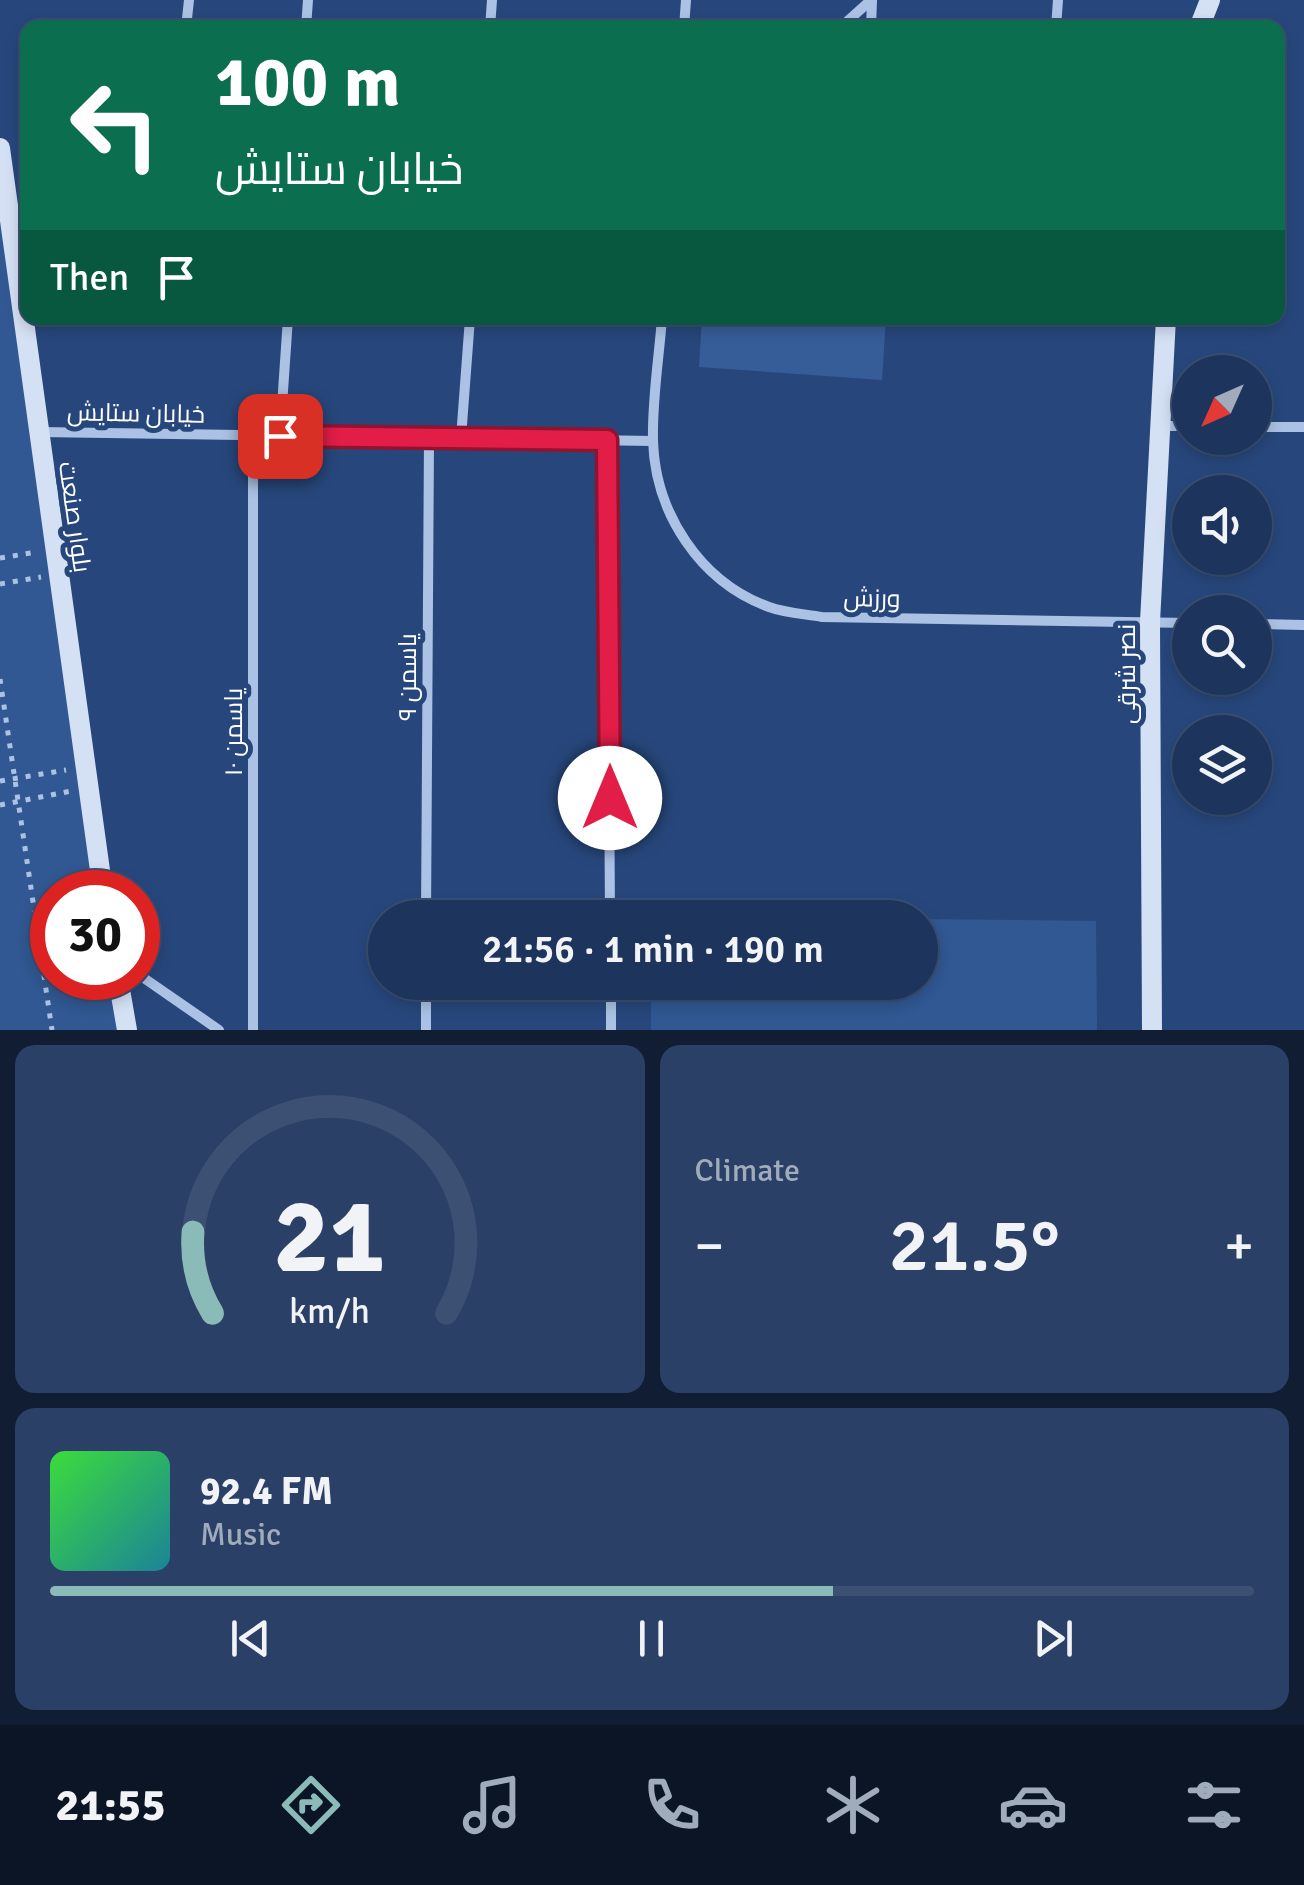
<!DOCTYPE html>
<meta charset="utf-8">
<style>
body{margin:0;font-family:Signika,Cairo,sans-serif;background:#2a4066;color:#f1f3f6;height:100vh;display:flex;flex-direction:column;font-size:38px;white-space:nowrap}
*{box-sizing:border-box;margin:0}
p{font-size:32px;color:#a0abbc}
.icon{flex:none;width:55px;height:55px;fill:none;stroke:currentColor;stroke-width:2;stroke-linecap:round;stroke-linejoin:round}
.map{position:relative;height:1030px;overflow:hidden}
.side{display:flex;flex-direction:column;gap:15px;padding:15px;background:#101d33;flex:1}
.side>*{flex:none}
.banner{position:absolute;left:20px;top:20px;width:1265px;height:305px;border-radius:20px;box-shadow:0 5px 15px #0003,0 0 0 2px #3b5072;background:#0b6e4f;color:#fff;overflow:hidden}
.needle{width:65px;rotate:225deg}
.controls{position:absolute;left:1172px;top:355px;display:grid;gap:20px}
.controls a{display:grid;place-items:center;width:100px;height:100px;border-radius:50%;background:#1d355d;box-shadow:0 5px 15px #0003,0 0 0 2px #3b5072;font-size:50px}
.speed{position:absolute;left:30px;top:870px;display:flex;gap:20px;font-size:50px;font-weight:700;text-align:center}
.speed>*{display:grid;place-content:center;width:130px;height:130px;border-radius:50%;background:#1d355d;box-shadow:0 5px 15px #0003,0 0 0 2px #3b5072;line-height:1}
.speed .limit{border:15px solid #d22;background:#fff;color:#111}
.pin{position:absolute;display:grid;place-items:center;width:85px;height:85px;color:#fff;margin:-42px;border-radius:20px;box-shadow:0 5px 15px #0006}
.me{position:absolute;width:110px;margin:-55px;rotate:0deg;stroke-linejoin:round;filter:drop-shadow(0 0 8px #0008)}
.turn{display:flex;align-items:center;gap:35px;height:210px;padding:0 30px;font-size:45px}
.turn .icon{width:130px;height:130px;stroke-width:2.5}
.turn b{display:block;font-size:70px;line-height:85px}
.then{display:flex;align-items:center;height:95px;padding:0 30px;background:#0003;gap:20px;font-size:38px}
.big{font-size:75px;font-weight:600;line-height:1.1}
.side .tile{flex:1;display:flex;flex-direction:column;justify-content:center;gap:15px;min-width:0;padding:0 35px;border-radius:20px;background:#2a4066}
.side .dial{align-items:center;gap:0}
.dial svg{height:260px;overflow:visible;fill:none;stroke:#3b5072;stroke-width:7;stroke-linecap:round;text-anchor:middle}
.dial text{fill:#f1f3f6;stroke:none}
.song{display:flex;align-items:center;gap:30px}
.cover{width:120px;height:120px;border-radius:15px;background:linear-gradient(135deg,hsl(120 70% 55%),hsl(190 70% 35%))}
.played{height:10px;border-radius:5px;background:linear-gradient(90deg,#8bbbb9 65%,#3b5072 65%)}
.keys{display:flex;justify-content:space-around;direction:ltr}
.heat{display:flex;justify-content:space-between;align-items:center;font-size:55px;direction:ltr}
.side .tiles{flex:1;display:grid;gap:15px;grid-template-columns:1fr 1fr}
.tile:last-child{grid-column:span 2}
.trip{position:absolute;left:368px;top:900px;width:570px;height:100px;border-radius:50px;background:#1d355d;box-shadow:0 5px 15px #0003,0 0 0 2px #3b5072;font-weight:600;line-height:100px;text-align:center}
.tabs{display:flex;height:160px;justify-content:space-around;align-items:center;background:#0c1525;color:#a0abbc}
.tabs .icon{width:70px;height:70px}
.tabs .on{color:#8bbbb9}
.tabs b{font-size:45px;color:#f1f3f6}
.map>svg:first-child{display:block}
.green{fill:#315893}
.building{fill:#375d98}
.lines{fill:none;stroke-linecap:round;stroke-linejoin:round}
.path{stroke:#abc2e4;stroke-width:5;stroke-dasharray:5 8;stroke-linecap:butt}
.street{stroke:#abc2e4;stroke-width:10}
.secondary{stroke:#d4e0f4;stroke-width:20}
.route-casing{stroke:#92132f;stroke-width:25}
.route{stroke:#e11d48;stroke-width:18}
.labels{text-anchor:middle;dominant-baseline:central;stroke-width:10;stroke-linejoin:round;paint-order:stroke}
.street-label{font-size:25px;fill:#fff;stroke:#27477c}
</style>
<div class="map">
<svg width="1304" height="1030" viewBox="0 0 1304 1030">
<rect width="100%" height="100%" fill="#27477c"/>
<g class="green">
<path d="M0,189L104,892H52V978H117L125,1030H0Z"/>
<path d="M920,919L1096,921L1097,1030H651V983L920,982Z"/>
</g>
<path class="building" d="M702,318H886L882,380L699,367Z"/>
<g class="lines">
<g class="path">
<path d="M0,558L37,552"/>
<path d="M0,584L41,577"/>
<path d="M0,679L52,1030"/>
<path d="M0,781L66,770"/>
<path d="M0,805L71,791"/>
</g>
<g class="street">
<path d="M186,28L189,0"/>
<path d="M306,28L308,0"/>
<path d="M490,28L492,0"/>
<path d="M684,28L686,0"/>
<path d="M840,28L871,0"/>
<path d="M871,28L872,0"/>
<path d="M1056,28L1058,0"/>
<path d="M662,318C659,358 652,400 653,440C655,513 700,582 769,607C785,613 805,614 822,617L1190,623"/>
<path d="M1160,426H1190"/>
<path d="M1255,427H1304"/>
<path d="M40,432L653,441"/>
<path d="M253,435V1030"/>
<path d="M280,435L288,318"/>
<path d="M461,438L470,318"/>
<path d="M607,441L610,918"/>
<path d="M1255,624L1304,625"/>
<path d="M426,918L429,438"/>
<path d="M138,974L219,1030"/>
<path d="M611,982V1030"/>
<path d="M426,1030V982"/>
</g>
<g class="secondary">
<path d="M1199,28L1210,0"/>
<path d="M0,148L103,892"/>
<path d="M118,978L127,1030"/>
<path d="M1152,1030L1150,622L1166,318"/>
</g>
</g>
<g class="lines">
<defs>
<path id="route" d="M280,436L607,440L610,798"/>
</defs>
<use href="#route" class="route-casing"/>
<use href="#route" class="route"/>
</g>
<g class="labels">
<g class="street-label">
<text transform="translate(136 413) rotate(1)">خیابان ستایش</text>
<text transform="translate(75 517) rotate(82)">بلوار صنعت</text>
<text transform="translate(872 598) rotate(1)">ورزش</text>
<text transform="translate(1126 674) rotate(-90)">نصر شرقی</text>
<text transform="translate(407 677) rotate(-90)">یاسمن ۹</text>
<text transform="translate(233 732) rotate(-90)">یاسمن ۱۰</text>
</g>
</g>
</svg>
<div class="controls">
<a><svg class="needle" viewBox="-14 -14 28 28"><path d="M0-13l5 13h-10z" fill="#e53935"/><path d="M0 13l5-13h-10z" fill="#a0abbc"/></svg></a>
<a><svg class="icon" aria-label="sound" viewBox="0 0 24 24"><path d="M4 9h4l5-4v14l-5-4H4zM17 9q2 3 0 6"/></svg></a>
<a><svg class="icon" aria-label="search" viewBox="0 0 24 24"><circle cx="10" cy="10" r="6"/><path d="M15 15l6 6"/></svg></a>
<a><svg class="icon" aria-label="layers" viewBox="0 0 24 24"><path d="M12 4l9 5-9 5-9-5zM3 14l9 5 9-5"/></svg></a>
</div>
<div class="speed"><div class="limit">30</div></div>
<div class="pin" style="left:280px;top:436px;background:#d93025"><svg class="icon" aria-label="arrive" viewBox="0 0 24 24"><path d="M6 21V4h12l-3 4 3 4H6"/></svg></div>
<svg class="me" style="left:610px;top:798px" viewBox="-20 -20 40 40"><circle r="19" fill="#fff"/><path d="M0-13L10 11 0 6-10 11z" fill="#e11d48"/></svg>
<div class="trip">21:56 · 1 min · 190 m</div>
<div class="banner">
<div class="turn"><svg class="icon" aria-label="left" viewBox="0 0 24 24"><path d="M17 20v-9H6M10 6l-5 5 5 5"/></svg><div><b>100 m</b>خیابان ستایش</div></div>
<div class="then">Then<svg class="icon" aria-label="arrive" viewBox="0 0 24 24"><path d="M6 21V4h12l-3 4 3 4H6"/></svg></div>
</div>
</div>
<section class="side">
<div class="tiles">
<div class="tile dial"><svg viewBox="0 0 100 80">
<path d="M14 69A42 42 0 1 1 86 69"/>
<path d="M14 69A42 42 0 0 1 8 44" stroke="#8bbbb9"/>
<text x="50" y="56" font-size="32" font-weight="700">21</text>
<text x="50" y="72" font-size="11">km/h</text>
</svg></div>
<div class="tile"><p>Climate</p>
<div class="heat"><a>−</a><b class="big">21.5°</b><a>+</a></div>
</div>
<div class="tile">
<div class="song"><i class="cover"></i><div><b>92.4 FM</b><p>Music</p></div></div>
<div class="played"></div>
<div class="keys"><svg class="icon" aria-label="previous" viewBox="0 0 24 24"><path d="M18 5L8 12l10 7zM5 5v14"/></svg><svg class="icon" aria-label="pause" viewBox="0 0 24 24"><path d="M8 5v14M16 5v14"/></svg><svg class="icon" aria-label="next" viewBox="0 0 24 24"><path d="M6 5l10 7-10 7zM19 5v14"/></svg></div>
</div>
</div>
</section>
<nav class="tabs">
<b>21:55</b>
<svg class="icon on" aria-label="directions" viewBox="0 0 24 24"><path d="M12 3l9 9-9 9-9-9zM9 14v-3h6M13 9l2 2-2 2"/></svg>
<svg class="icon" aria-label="music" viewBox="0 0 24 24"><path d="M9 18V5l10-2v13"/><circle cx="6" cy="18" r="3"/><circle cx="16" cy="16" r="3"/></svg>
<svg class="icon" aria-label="phone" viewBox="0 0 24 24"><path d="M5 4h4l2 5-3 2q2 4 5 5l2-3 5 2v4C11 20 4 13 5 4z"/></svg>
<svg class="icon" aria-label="climate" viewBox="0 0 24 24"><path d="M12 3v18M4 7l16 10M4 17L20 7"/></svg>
<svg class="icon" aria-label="car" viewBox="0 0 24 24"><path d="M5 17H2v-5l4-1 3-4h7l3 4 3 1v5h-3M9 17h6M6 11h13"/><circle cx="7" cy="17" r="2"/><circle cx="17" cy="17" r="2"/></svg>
<svg class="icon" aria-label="filters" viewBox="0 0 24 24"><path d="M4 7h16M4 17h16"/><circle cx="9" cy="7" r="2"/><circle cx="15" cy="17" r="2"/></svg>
</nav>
